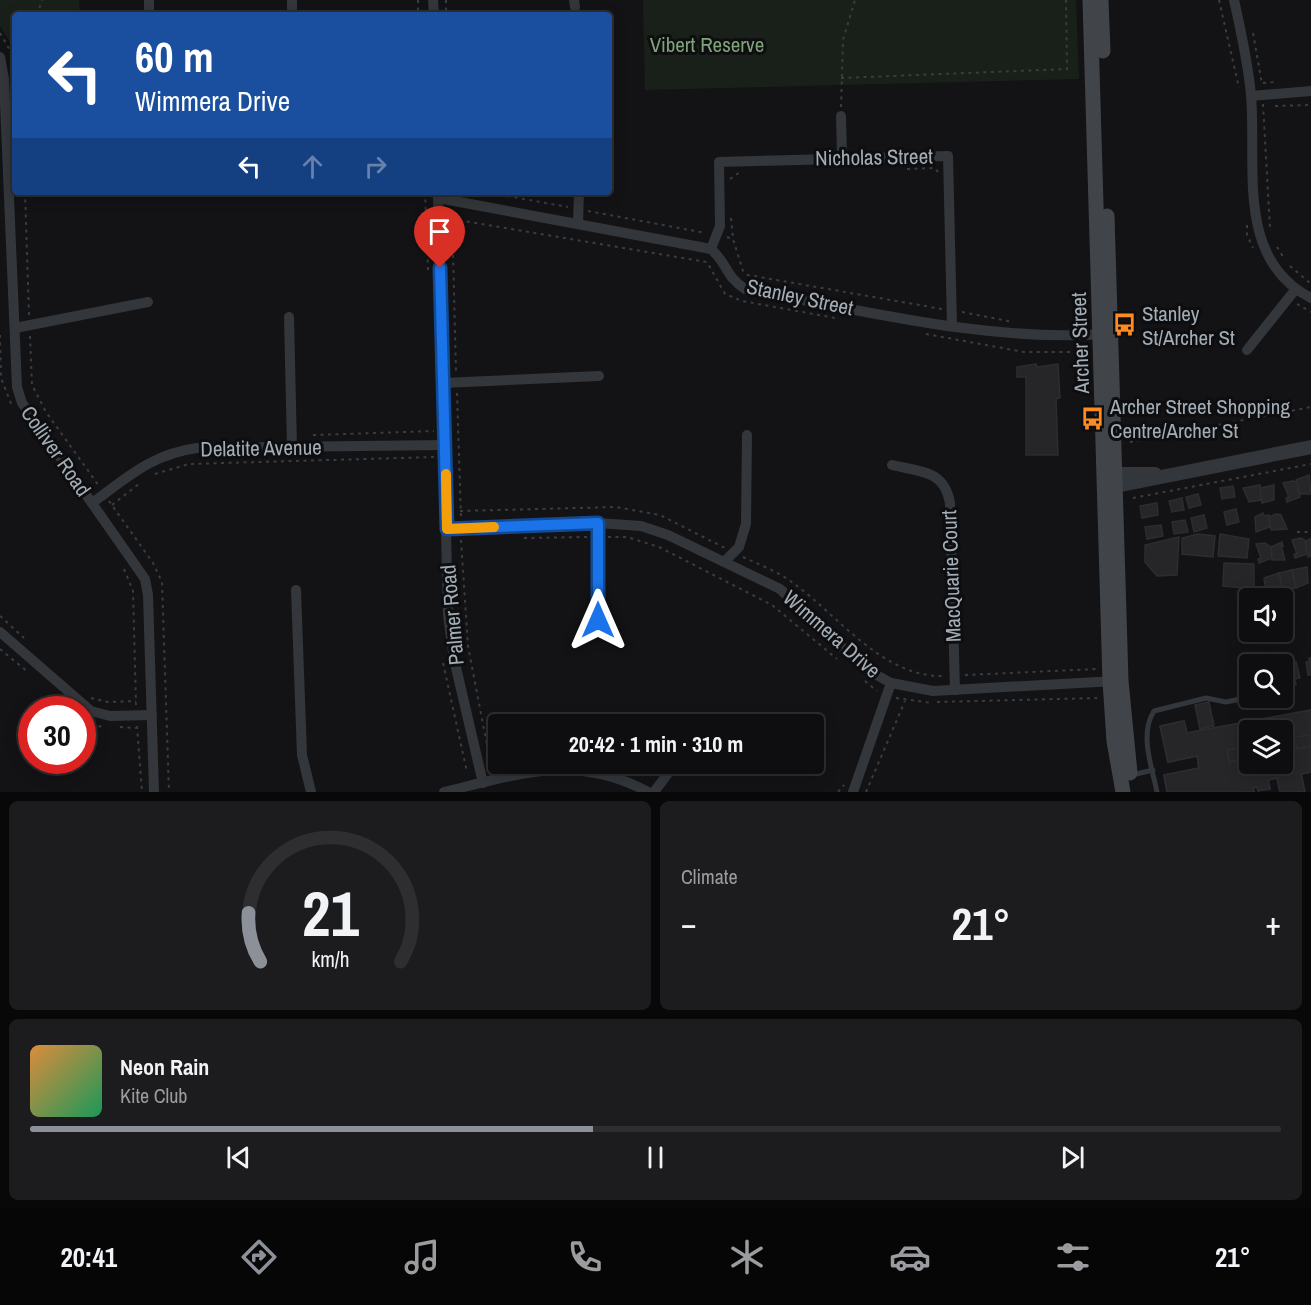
<!DOCTYPE html>
<meta charset="utf-8">
<style>
body{margin:0;font-family:"Archivo Narrow",sans-serif;background:#1c1c1e;color:#f1f3f6;height:100vh;display:flex;flex-direction:column;font-size:22px;white-space:nowrap}
*{box-sizing:border-box;margin:0}
p{font-size:20px;color:#9b9c9f}
.icon{flex:none;width:33px;height:33px;fill:none;stroke:currentColor;stroke-width:2;stroke-linecap:round;stroke-linejoin:round}
.map{position:relative;height:792px;overflow:hidden}
.side{display:flex;flex-direction:column;gap:9px;padding:9px;background:#080809;flex:1}
.side>*{flex:none}
.guide{position:absolute;left:12px;top:12px;width:600px;height:183px;border-radius:6px;box-shadow:0 3px 15px #0003,0 0 0 2px #2e2e30;background:#1a4fa0;color:#fff;overflow:hidden}
.fabs{position:absolute;left:1239px;top:588px;display:grid;gap:12px}
.fabs a{display:grid;place-items:center;width:54px;height:54px;border-radius:6px;background:#0e0e10;box-shadow:0 3px 15px #0003,0 0 0 2px #2e2e30;font-size:30px}
.speed{position:absolute;left:18px;top:696px;display:flex;gap:12px;font-size:30px;font-weight:700;text-align:center}
.speed>*{display:grid;place-content:center;width:78px;height:78px;border-radius:50%;background:#0e0e10;box-shadow:0 3px 15px #0003,0 0 0 2px #2e2e30;line-height:1}
.speed .limit{border:9px solid #d22;background:#fff;color:#111}
.pin{position:absolute;display:grid;place-items:center;width:51px;height:51px;color:#fff;margin:-62px -26px;border-radius:50% 50% 50% 0;rotate:-45deg;box-shadow:0 0 6px #0007}
.pin .icon{rotate:45deg}
.me{position:absolute;width:66px;margin:-33px;rotate:0deg;stroke-linejoin:round;filter:drop-shadow(0 0 4px #0008)}
.turn{display:flex;align-items:center;gap:21px;height:126px;padding:0 24px;font-size:27px}
.turn .icon{width:78px;height:78px;stroke-width:2.5}
.turn b{display:block;font-size:42px;line-height:51px}
.lanes{display:flex;align-items:center;height:57px;padding:0 24px;background:#0003;justify-content:center;gap:30px;direction:ltr}
.lanes .off{opacity:.35}
.big{font-size:45px;font-weight:700;line-height:1.1}
.side .tile{flex:1;display:flex;flex-direction:column;justify-content:center;gap:9px;min-width:0;padding:0 21px;border-radius:9px;background:#1c1c1e}
.side .dial{align-items:center;gap:0}
.dial svg{height:156px;overflow:visible;fill:none;stroke:#2e2e30;stroke-width:7;stroke-linecap:round;text-anchor:middle}
.dial text{fill:#f1f3f6;stroke:none}
.song{display:flex;align-items:center;gap:18px}
.cover{width:72px;height:72px;border-radius:9px;background:linear-gradient(135deg,hsl(30 70% 55%),hsl(150 70% 35%))}
.played{height:6px;border-radius:3px;background:linear-gradient(90deg,#8c9099 45%,#2e2e30 45%)}
.keys{display:flex;justify-content:space-around;direction:ltr}
.heat{display:flex;justify-content:space-between;align-items:center;font-size:33px;direction:ltr}
.side .tiles{flex:1;display:grid;gap:9px;grid-template-columns:1fr 1fr}
.tile:last-child{grid-column:span 2}
.trip{position:absolute;left:488px;top:714px;width:336px;height:60px;border-radius:6px;background:#0e0e10;box-shadow:0 3px 15px #0003,0 0 0 2px #2e2e30;font-weight:700;line-height:60px;text-align:center}
.menu{display:flex;height:96px;justify-content:space-around;align-items:center;background:#060606;color:#9b9c9f}
.menu .icon{width:42px;height:42px}
.menu .active{color:#8c9099}
.menu b{font-size:27px;color:#f1f3f6}
.map>svg:first-child{display:block}
.green{fill:#192019}
.building{fill:#262629;stroke:#2d2d31;stroke-width:1.5;fill-rule:evenodd}
.lines{fill:none;stroke-linecap:round;stroke-linejoin:round}
.path{stroke:#393d41;stroke-width:2;stroke-dasharray:3 4.5;stroke-linecap:butt}
.service{stroke:#33363a;stroke-width:5}
.minor{stroke:#33363a;stroke-width:10}
.tertiary{stroke:#33363a;stroke-width:14}
.secondary{stroke:#41454a;stroke-width:15}
.route-casing{stroke:#114b97;stroke-width:15}
.route{stroke:#1a73e8;stroke-width:10}
.slow{stroke:#f59e0b;stroke-width:10}
.labels{text-anchor:middle;dominant-baseline:central;stroke-width:6;stroke-linejoin:round;paint-order:stroke}
.park-label{font-size:21px;fill:#7ea379;stroke:#0e0e10}
.street-label{font-size:21px;fill:#a3adb6;stroke:#0e0e10}
.poi-label{font-size:21px;fill:#a3adb6;stroke:#0e0e10;text-anchor:start}
</style>
<div class="map">
<svg width="1311" height="792" viewBox="0 0 1311 792">
<rect width="100%" height="100%" fill="#131315"/>
<g class="green">
<path d="M0,0H79L80,15H15V50L0,26Z"/>
<path d="M643,0H1076L1079,79L645,90Z"/>
</g>
<g class="building">
<path d="M1036,364L1037,367L1058,364L1060,398L1056,399L1058,455H1026V377H1017V367Z"/>
<path d="M1309,475L1311,494H1300L1296,480Z"/>
<path d="M1292,481L1297,482L1300,497L1287,502L1286,498L1289,497L1283,483Z"/>
<path d="M1260,485L1261,500L1249,502L1243,488Z"/>
<path d="M1274,485V500L1262,503L1260,488Z"/>
<path d="M1233,486L1235,497L1222,499L1220,488Z"/>
<path d="M1198,494L1201,505L1189,508L1186,497Z"/>
<path d="M1182,498L1184,510L1172,512L1169,501Z"/>
<path d="M1157,503L1158,515L1142,518L1140,506Z"/>
<path d="M1236,509L1239,522L1227,525L1224,512Z"/>
<path d="M1263,513L1264,516L1269,515L1270,527L1256,532L1255,517Z"/>
<path d="M1276,514L1281,515L1287,529L1271,530L1269,517Z"/>
<path d="M1204,515L1207,528L1194,532L1191,518Z"/>
<path d="M1185,520L1188,532L1174,534L1172,522Z"/>
<path d="M1161,525L1163,536L1147,539L1145,527Z"/>
<path d="M1198,534L1215,536L1213,557L1182,554V538Z"/>
<path d="M1220,534L1249,539L1247,558L1218,556Z"/>
<path d="M1179,537L1177,575L1157,576L1145,562V545Z"/>
<path d="M1300,538L1305,540L1307,554L1295,558L1294,554H1297L1292,540Z"/>
<path d="M1309,539H1311V556L1308,557L1306,542Z"/>
<path d="M1282,542L1283,546L1281,545L1285,560H1272L1271,547Z"/>
<path d="M1265,543L1271,547L1272,558L1259,563L1258,559L1261,558L1256,544Z"/>
<path d="M1224,563L1254,564V589L1223,586Z"/>
<path d="M1307,567L1308,583L1296,588L1292,570Z"/>
<path d="M1292,570L1296,588H1282L1279,573Z"/>
<path d="M1279,573L1282,588L1270,595L1266,593L1264,578Z"/>
<path d="M1309,658H1311V675H1308L1306,662H1309Z"/>
<path d="M1296,662L1300,678L1295,679L1296,685L1291,686L1286,664Z"/>
<path d="M1209,702L1214,726L1200,729L1195,705Z"/>
<path d="M1311,710V735L1284,739L1285,746L1296,744L1297,749L1311,746V772L1301,774L1305,792H1280L1277,778L1268,780L1270,789L1258,791L1257,787L1253,788L1254,792H1167L1164,775L1199,768L1197,756L1168,762L1160,726L1184,721L1187,733ZM1250,730H1282V764H1250V758L1229,762L1227,750L1250,746Z"/>
<path d="M1311,710V772L1301,774L1305,792H1280L1277,778L1268,780L1270,789L1258,791L1257,787L1253,788L1254,792H1167L1164,775L1199,768L1197,756L1168,762L1160,726L1184,721L1187,733ZM1250,730H1282V764H1250Z"/>
<path d="M1308,735H1311V746L1297,749L1296,744L1285,746L1284,739Z"/>
<path d="M1250,746V758L1229,762L1227,750Z"/>
</g>
<g class="lines">
<g class="path">
<path d="M418,0V15"/>
<path d="M446,0V15"/>
<path d="M1219,0L1239,88"/>
<path d="M37,15L42,0"/>
<path d="M0,33L15,59"/>
<path d="M1253,33L1262,84"/>
<path d="M841,78L1067,69L1066,0"/>
<path d="M1263,83L1275,82"/>
<path d="M1263,104L1270,228"/>
<path d="M1275,106L1311,105"/>
<path d="M841,107L843,40L855,0"/>
<path d="M907,169L935,168L938,172"/>
<path d="M730,179L740,172"/>
<path d="M25,192L29,315"/>
<path d="M425,192L428,270"/>
<path d="M485,192L568,207"/>
<path d="M452,210L456,372"/>
<path d="M588,211L706,233"/>
<path d="M731,218L733,239"/>
<path d="M452,219L707,262L725,294L742,301L835,318"/>
<path d="M1247,225V235L1253,248"/>
<path d="M727,237L733,239L743,271L748,275L942,309"/>
<path d="M1277,247L1285,260"/>
<path d="M1290,266L1311,284"/>
<path d="M1297,304L1311,312"/>
<path d="M962,312L1013,322"/>
<path d="M926,334L1024,352H1087"/>
<path d="M0,335L1,378L12,406"/>
<path d="M30,336L32,385L46,412L99,486"/>
<path d="M457,393L461,519"/>
<path d="M313,435L434,431"/>
<path d="M1130,442L1311,407"/>
<path d="M155,474L189,464L435,457"/>
<path d="M1133,498L1311,464"/>
<path d="M109,501L153,563L162,582L169,792"/>
<path d="M112,505L140,483"/>
<path d="M460,511L616,507L660,515L725,548"/>
<path d="M1297,532H1311"/>
<path d="M608,537H627L659,547L772,605L837,659"/>
<path d="M524,538L587,537"/>
<path d="M461,540L468,646L491,766"/>
<path d="M743,557C760,565 779,572 793,583C838,615 883,678 944,676"/>
<path d="M124,569L133,591L136,705"/>
<path d="M0,616L24,638"/>
<path d="M0,649L28,672"/>
<path d="M443,663L467,772"/>
<path d="M965,675L1097,669"/>
<path d="M865,681L877,691"/>
<path d="M91,698L108,702L136,701"/>
<path d="M896,698L932,703"/>
<path d="M937,702L1097,698"/>
<path d="M92,723L96,726L106,727"/>
<path d="M137,726L142,792"/>
<path d="M120,727L136,728"/>
<path d="M838,792L844,785"/>
<path d="M866,792L905,701"/>
</g>
<g class="service">
<path d="M1132,775L1153,770"/>
<path d="M1157,792C1152,767 1139,734 1154,711L1206,698L1226,702L1250,697"/>
</g>
<g class="minor">
<path d="M149,0V15"/>
<path d="M292,0V13"/>
<path d="M433,0L434,15"/>
<path d="M574,0L575,7"/>
<path d="M1234,0C1241,31 1248,63 1251,95C1257,166 1235,259 1311,298"/>
<path d="M0,57L4,79L17,387L22,403L145,579L148,595L154,792"/>
<path d="M1251,96L1311,91"/>
<path d="M841,116L842,157"/>
<path d="M438,193L448,615L454,659L483,783"/>
<path d="M438,198L711,249C728,264 725,276 745,289C863,310 984,342 1105,334"/>
<path d="M578,223L579,192"/>
<path d="M711,249L720,226L719,162L948,156L952,326"/>
<path d="M289,317L292,448"/>
<path d="M15,328L148,302"/>
<path d="M1247,350L1295,290"/>
<path d="M443,383L599,376"/>
<path d="M892,465C921,472 944,470 950,503L955,690"/>
<path d="M92,503C128,477 152,454 197,448L446,445"/>
<path d="M447,529L598,523L641,526L668,535L780,589L864,668L891,683L933,691L1116,681"/>
<path d="M724,562L739,547L746,524L747,435"/>
<path d="M296,590L302,755L311,792"/>
<path d="M598,620V523"/>
<path d="M0,632L91,711L110,716L152,715"/>
<path d="M444,792C518,774 577,753 648,792"/>
<path d="M654,792L675,764"/>
<path d="M853,792L891,683"/>
</g>
<g class="tertiary">
<path d="M1106,474H1155"/>
<path d="M1106,488L1311,447"/>
</g>
<g class="secondary">
<path d="M1090,0L1110,681L1114,741L1123,792"/>
<path d="M1101,0L1103,51"/>
<path d="M1107,216L1121,681L1130,773"/>
</g>
</g>
<g class="lines">
<defs>
<path id="route" d="M440,268L447,529L598,523V620"/>
</defs>
<use href="#route" class="route-casing"/>
<use href="#route" class="route"/>
<path class="slow" d="M446,474L447,529L494,527"/>
</g>
<defs>
<symbol id="bus-bare" viewBox="-9 -9 18 18"><path d="M-5-6H5V4H4V6H2V4H-2V6H-4V4H-5ZM-3.5-4V0h7V-4ZM-3.5 1.2v1.5H-2V1.2ZM2 1.2v1.5H3.5V1.2Z" fill="#ff8b20" stroke="#0e0e10" stroke-width="2.5" paint-order="stroke"/></symbol>
</defs>
<g fill-rule="evenodd">
<use href="#bus-bare" x="1108" y="308" width="33" height="33"/>
<use href="#bus-bare" x="1076" y="402" width="33" height="33"/>
</g>
<g class="labels">
<g class="park-label">
<text x="707" y="44">Vibert Reserve</text>
</g>
<g class="street-label">
<text transform="translate(874 157) rotate(-1)">Nicholas Street</text>
<text transform="translate(800 297) rotate(12)">Stanley Street</text>
<text transform="translate(1080 343) rotate(-92)">Archer Street</text>
<text transform="translate(261 448) rotate(-1)">Delatite Avenue</text>
<text transform="translate(56 451) rotate(55)">Colliver Road</text>
<text transform="translate(951 576) rotate(-92)">MacQuarie Court</text>
<text transform="translate(452 615) rotate(-95)">Palmer Road</text>
<text transform="translate(832 634) rotate(41)">Wimmera Drive</text>
</g>
<g class="poi-label">
<text x="1142" y="313">Stanley<tspan x="1142" dy="24">St/Archer St</tspan></text>
<text x="1110" y="406">Archer Street Shopping<tspan x="1110" dy="24">Centre/Archer St</tspan></text>
</g>
</g>
</svg>
<div class="fabs">
<a><svg class="icon" aria-label="sound" viewBox="0 0 24 24"><path d="M4 9h4l5-4v14l-5-4H4zM17 9q2 3 0 6"/></svg></a>
<a><svg class="icon" aria-label="search" viewBox="0 0 24 24"><circle cx="10" cy="10" r="6"/><path d="M15 15l6 6"/></svg></a>
<a><svg class="icon" aria-label="layers" viewBox="0 0 24 24"><path d="M12 4l9 5-9 5-9-5zM3 14l9 5 9-5"/></svg></a>
</div>
<div class="speed"><div class="limit">30</div></div>
<div class="pin" style="left:440px;top:268px;background:#d93025"><svg class="icon" aria-label="arrive" viewBox="0 0 24 24"><path d="M6 21V4h12l-3 4 3 4H6"/></svg></div>
<svg class="me" style="left:598px;top:620px" viewBox="-20 -20 40 40"><path d="M0-17L14 15 0 8-14 15z" fill="#1a73e8" stroke="#fff" stroke-width="4"/></svg>
<div class="trip">20:42 · 1 min · 310 m</div>
<div class="guide">
<div class="turn"><svg class="icon" aria-label="left" viewBox="0 0 24 24"><path d="M17 20v-9H6M10 6l-5 5 5 5"/></svg><div><b>60 m</b>Wimmera Drive</div></div>
<div class="lanes"><svg class="icon" aria-label="left" viewBox="0 0 24 24"><path d="M17 20v-9H6M10 6l-5 5 5 5"/></svg><svg class="icon off" aria-label="ahead" viewBox="0 0 24 24"><path d="M12 20V5M6 11l6-6 6 6"/></svg><svg class="icon off" aria-label="right" viewBox="0 0 24 24"><path d="M7 20v-9h11M14 6l5 5-5 5"/></svg></div>
</div>
</div>
<section class="side">
<div class="tiles">
<div class="tile dial"><svg viewBox="0 0 100 80">
<path d="M14 69A42 42 0 1 1 86 69"/>
<path d="M14 69A42 42 0 0 1 8 44" stroke="#8c9099"/>
<text x="50" y="56" font-size="32" font-weight="700">21</text>
<text x="50" y="72" font-size="11">km/h</text>
</svg></div>
<div class="tile"><p>Climate</p>
<div class="heat"><a>−</a><b class="big">21°</b><a>+</a></div>
</div>
<div class="tile">
<div class="song"><i class="cover"></i><div><b>Neon Rain</b><p>Kite Club</p></div></div>
<div class="played"></div>
<div class="keys"><svg class="icon" aria-label="previous" viewBox="0 0 24 24"><path d="M18 5L8 12l10 7zM5 5v14"/></svg><svg class="icon" aria-label="pause" viewBox="0 0 24 24"><path d="M8 5v14M16 5v14"/></svg><svg class="icon" aria-label="next" viewBox="0 0 24 24"><path d="M6 5l10 7-10 7zM19 5v14"/></svg></div>
</div>
</div>
</section>
<nav class="menu">
<b>20:41</b>
<svg class="icon active" aria-label="directions" viewBox="0 0 24 24"><path d="M12 3l9 9-9 9-9-9zM9 14v-3h6M13 9l2 2-2 2"/></svg>
<svg class="icon" aria-label="music" viewBox="0 0 24 24"><path d="M9 18V5l10-2v13"/><circle cx="6" cy="18" r="3"/><circle cx="16" cy="16" r="3"/></svg>
<svg class="icon" aria-label="phone" viewBox="0 0 24 24"><path d="M5 4h4l2 5-3 2q2 4 5 5l2-3 5 2v4C11 20 4 13 5 4z"/></svg>
<svg class="icon" aria-label="climate" viewBox="0 0 24 24"><path d="M12 3v18M4 7l16 10M4 17L20 7"/></svg>
<svg class="icon" aria-label="car" viewBox="0 0 24 24"><path d="M5 17H2v-5l4-1 3-4h7l3 4 3 1v5h-3M9 17h6M6 11h13"/><circle cx="7" cy="17" r="2"/><circle cx="17" cy="17" r="2"/></svg>
<svg class="icon" aria-label="filters" viewBox="0 0 24 24"><path d="M4 7h16M4 17h16"/><circle cx="9" cy="7" r="2"/><circle cx="15" cy="17" r="2"/></svg>
<b>21°</b>
</nav>
